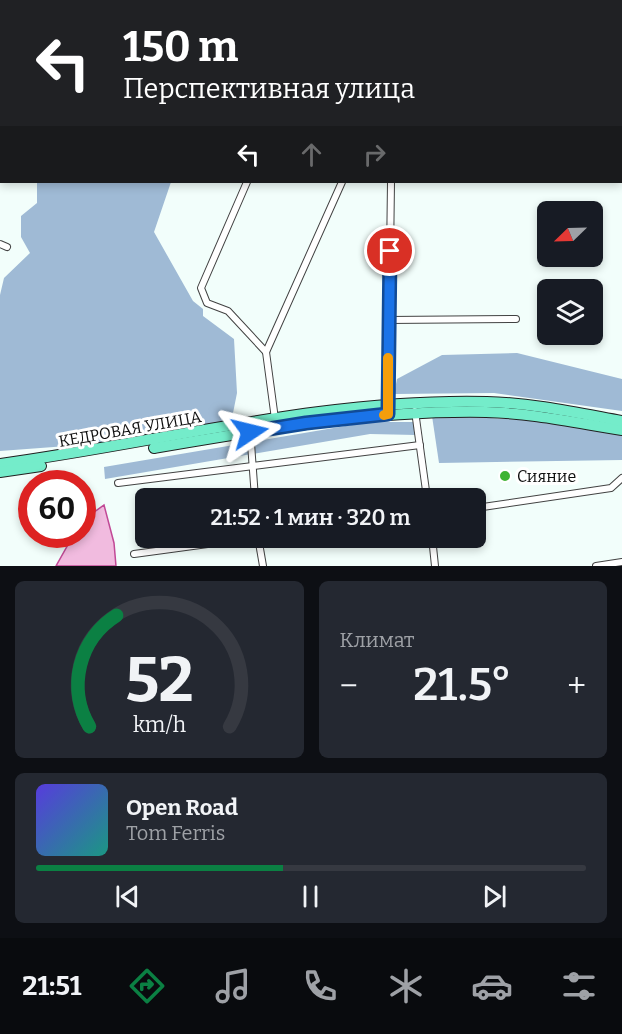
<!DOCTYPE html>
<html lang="ru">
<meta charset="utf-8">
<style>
body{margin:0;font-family:Bitter,serif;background:#242831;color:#f1f3f6;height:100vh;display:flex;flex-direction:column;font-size:22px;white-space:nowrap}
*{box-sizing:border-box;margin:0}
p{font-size:20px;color:#9ea1a6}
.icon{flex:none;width:33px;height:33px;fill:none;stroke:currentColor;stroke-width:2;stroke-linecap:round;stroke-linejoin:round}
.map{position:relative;height:566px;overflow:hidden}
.drawer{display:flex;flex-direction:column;gap:15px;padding:15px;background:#0d0f14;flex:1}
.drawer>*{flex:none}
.hud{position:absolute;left:0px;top:0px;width:622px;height:183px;box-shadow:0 3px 9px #0003;background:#202124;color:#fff;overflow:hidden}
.needle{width:39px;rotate:247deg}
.buttons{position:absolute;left:537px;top:201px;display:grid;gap:12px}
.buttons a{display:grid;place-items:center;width:66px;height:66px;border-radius:9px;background:#171b24;box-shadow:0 3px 9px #0003;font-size:30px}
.speed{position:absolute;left:18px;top:470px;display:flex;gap:12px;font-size:30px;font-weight:700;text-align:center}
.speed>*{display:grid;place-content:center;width:78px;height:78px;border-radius:50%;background:#171b24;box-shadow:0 3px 9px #0003;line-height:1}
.speed .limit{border:9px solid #d22;background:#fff;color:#111}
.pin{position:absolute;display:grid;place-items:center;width:51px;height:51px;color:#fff;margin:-26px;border:3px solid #fff;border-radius:50%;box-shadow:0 2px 6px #0007}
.me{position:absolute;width:66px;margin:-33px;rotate:80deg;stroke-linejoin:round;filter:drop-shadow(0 0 4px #0008)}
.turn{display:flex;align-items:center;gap:21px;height:126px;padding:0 24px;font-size:27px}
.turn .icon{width:78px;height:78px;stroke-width:2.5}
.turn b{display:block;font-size:42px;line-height:51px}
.lanes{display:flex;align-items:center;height:57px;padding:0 24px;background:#0003;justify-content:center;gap:30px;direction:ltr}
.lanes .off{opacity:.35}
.big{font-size:45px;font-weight:600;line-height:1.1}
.drawer .widget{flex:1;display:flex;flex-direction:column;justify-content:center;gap:9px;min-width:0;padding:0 21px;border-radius:9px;background:#242831}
.drawer .dial{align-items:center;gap:0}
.dial svg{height:156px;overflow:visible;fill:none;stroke:#363941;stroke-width:7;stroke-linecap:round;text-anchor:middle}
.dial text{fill:#f1f3f6;stroke:none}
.song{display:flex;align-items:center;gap:18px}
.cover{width:72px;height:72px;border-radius:9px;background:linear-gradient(135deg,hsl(250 70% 55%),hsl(170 70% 35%))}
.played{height:6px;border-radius:3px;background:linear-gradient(90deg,#0b8043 45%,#363941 45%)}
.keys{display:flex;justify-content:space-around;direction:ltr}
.heat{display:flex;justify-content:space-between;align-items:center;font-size:33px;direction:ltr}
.drawer .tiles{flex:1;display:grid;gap:15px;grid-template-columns:1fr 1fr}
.widget:last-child{grid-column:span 2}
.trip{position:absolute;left:135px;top:488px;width:351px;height:60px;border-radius:9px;background:#171b24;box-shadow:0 3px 9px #0003;font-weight:600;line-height:60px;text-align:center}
.tabs{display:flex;height:96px;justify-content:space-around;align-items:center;background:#090b0e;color:#9ea1a6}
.tabs .icon{width:42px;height:42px}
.tabs .on{color:#0b8043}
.tabs b{font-size:27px;color:#f1f3f6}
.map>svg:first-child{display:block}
.forest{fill:#9fbad5}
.water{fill:#f1bbdf;stroke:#c14996;stroke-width:1.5}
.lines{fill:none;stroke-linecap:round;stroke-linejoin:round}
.minor-casing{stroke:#424242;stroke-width:8}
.primary-casing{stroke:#202020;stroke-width:12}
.minor{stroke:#fff;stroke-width:6}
.primary{stroke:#74ecca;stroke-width:10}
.route-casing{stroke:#114b97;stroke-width:15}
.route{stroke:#1a73e8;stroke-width:10}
.slow{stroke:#f59e0b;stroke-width:10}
.poi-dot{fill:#3fb333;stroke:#fff;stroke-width:2}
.labels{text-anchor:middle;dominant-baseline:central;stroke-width:6;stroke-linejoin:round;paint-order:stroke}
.street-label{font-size:16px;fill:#0f0f0f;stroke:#fff}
.poi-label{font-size:16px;fill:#0f0f0f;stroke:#fff;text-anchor:start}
</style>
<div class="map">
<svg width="622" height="566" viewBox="0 0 622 566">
<rect width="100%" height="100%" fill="#f2fefb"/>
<g class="forest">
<path d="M0,0H232L233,1L2,2L1,9Z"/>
<path d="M37,182H171L154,232L193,301L203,309V316L234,339L237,393L231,423L192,425L94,444L0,451V295L4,278L30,253L21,237V216L37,203Z"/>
<path d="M517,353L622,379V411L494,393L394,394L397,379L442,355Z"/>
<path d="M432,416C496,417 559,421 622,435V460L439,463Z"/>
<path d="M369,422H413L416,435L370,434L105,479L104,467Z"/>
</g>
<path class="water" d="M104,505L114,543L116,566H56L74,534H82L83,520Z"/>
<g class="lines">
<defs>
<g id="minor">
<path d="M326,2L327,0"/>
<path d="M393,2V0"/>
<path d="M470,2V0"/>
<path d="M569,2V0"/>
<path d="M0,146L2,147"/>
<path d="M621,158H622"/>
<path d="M247,182L201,288L207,303L228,311L266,352"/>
<path d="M0,244L7,247"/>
<path d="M388,320L516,319"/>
<path d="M388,408L391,182"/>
<path d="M415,411L427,498"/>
<path d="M275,419L266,352L342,182"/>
<path d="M250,430L255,498"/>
<path d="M118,483L420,445"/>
<path d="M476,508L611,488L622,478"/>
<path d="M258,537L263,566"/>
<path d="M432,537L435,566"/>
<path d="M134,554L259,537"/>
<path d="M596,566L622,562"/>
</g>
<g id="primary">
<path d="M154,448C265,429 374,410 486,412C531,413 577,423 622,430"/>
<path d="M0,464C162,442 323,398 487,402C532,403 578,413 622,421"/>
<path d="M0,472L41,466"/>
</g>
</defs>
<use href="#minor" class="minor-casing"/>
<use href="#primary" class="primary-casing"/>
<use href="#minor" class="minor"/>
<use href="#primary" class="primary"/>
</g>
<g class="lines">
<defs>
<path id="route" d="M250,432L306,423L388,414L390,251"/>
</defs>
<use href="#route" class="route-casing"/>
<use href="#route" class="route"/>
<path class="slow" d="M384,415L388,414V358"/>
</g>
<circle class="poi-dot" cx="505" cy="476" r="6"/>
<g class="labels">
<g class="street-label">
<text transform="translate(130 429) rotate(-10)">КЕДРОВАЯ УЛИЦА</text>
</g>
<g class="poi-label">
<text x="517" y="476">Сияние</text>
</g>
</g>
</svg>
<div class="buttons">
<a><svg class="needle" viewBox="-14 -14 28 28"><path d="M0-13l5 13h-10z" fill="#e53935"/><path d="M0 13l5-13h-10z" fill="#9ea1a6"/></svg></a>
<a><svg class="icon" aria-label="layers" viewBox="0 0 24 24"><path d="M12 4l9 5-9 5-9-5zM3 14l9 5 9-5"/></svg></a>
</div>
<div class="speed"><div class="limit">60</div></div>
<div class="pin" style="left:390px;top:251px;background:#d93025"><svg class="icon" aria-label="arrive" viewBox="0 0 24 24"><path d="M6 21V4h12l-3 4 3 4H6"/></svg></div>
<svg class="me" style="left:250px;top:432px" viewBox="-20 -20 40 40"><path d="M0-17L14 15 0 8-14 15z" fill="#1a73e8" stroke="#fff" stroke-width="4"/></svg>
<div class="trip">21:52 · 1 мин · 320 m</div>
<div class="hud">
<div class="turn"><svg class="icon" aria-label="left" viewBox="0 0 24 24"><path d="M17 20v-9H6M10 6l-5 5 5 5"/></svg><div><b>150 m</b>Перспективная улица</div></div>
<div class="lanes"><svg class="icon" aria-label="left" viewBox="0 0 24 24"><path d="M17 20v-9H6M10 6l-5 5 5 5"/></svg><svg class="icon off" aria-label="ahead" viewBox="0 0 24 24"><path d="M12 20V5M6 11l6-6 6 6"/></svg><svg class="icon off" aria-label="right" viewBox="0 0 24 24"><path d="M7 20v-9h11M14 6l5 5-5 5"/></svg></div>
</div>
</div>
<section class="drawer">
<div class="tiles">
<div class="widget dial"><svg viewBox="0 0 100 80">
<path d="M14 69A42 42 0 1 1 86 69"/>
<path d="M14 69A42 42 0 0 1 28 12" stroke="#0b8043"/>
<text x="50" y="56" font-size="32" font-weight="700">52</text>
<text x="50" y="72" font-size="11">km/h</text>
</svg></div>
<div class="widget"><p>Климат</p>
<div class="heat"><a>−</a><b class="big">21.5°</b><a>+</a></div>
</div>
<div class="widget">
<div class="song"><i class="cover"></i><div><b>Open Road</b><p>Tom Ferris</p></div></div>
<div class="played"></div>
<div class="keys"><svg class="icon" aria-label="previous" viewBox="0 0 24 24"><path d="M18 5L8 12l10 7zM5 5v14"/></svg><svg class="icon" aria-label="pause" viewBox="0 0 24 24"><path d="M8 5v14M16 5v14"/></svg><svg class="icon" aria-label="next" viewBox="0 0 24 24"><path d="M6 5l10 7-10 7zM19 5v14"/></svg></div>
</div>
</div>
</section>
<nav class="tabs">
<b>21:51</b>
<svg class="icon on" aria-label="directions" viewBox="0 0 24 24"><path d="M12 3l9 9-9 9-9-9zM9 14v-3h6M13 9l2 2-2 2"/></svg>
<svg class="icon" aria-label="music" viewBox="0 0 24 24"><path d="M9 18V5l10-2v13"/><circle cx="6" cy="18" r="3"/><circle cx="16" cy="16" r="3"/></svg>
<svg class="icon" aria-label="phone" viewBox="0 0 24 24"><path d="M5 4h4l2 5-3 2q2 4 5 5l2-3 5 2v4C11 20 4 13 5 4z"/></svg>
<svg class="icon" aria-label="climate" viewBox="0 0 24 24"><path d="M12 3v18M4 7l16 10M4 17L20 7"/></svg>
<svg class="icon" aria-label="car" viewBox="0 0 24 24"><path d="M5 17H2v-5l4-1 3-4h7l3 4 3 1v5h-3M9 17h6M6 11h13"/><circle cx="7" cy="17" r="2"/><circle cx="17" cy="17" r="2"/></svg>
<svg class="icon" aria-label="filters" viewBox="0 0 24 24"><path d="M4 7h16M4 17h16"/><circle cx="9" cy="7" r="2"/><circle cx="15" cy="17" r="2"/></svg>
</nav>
